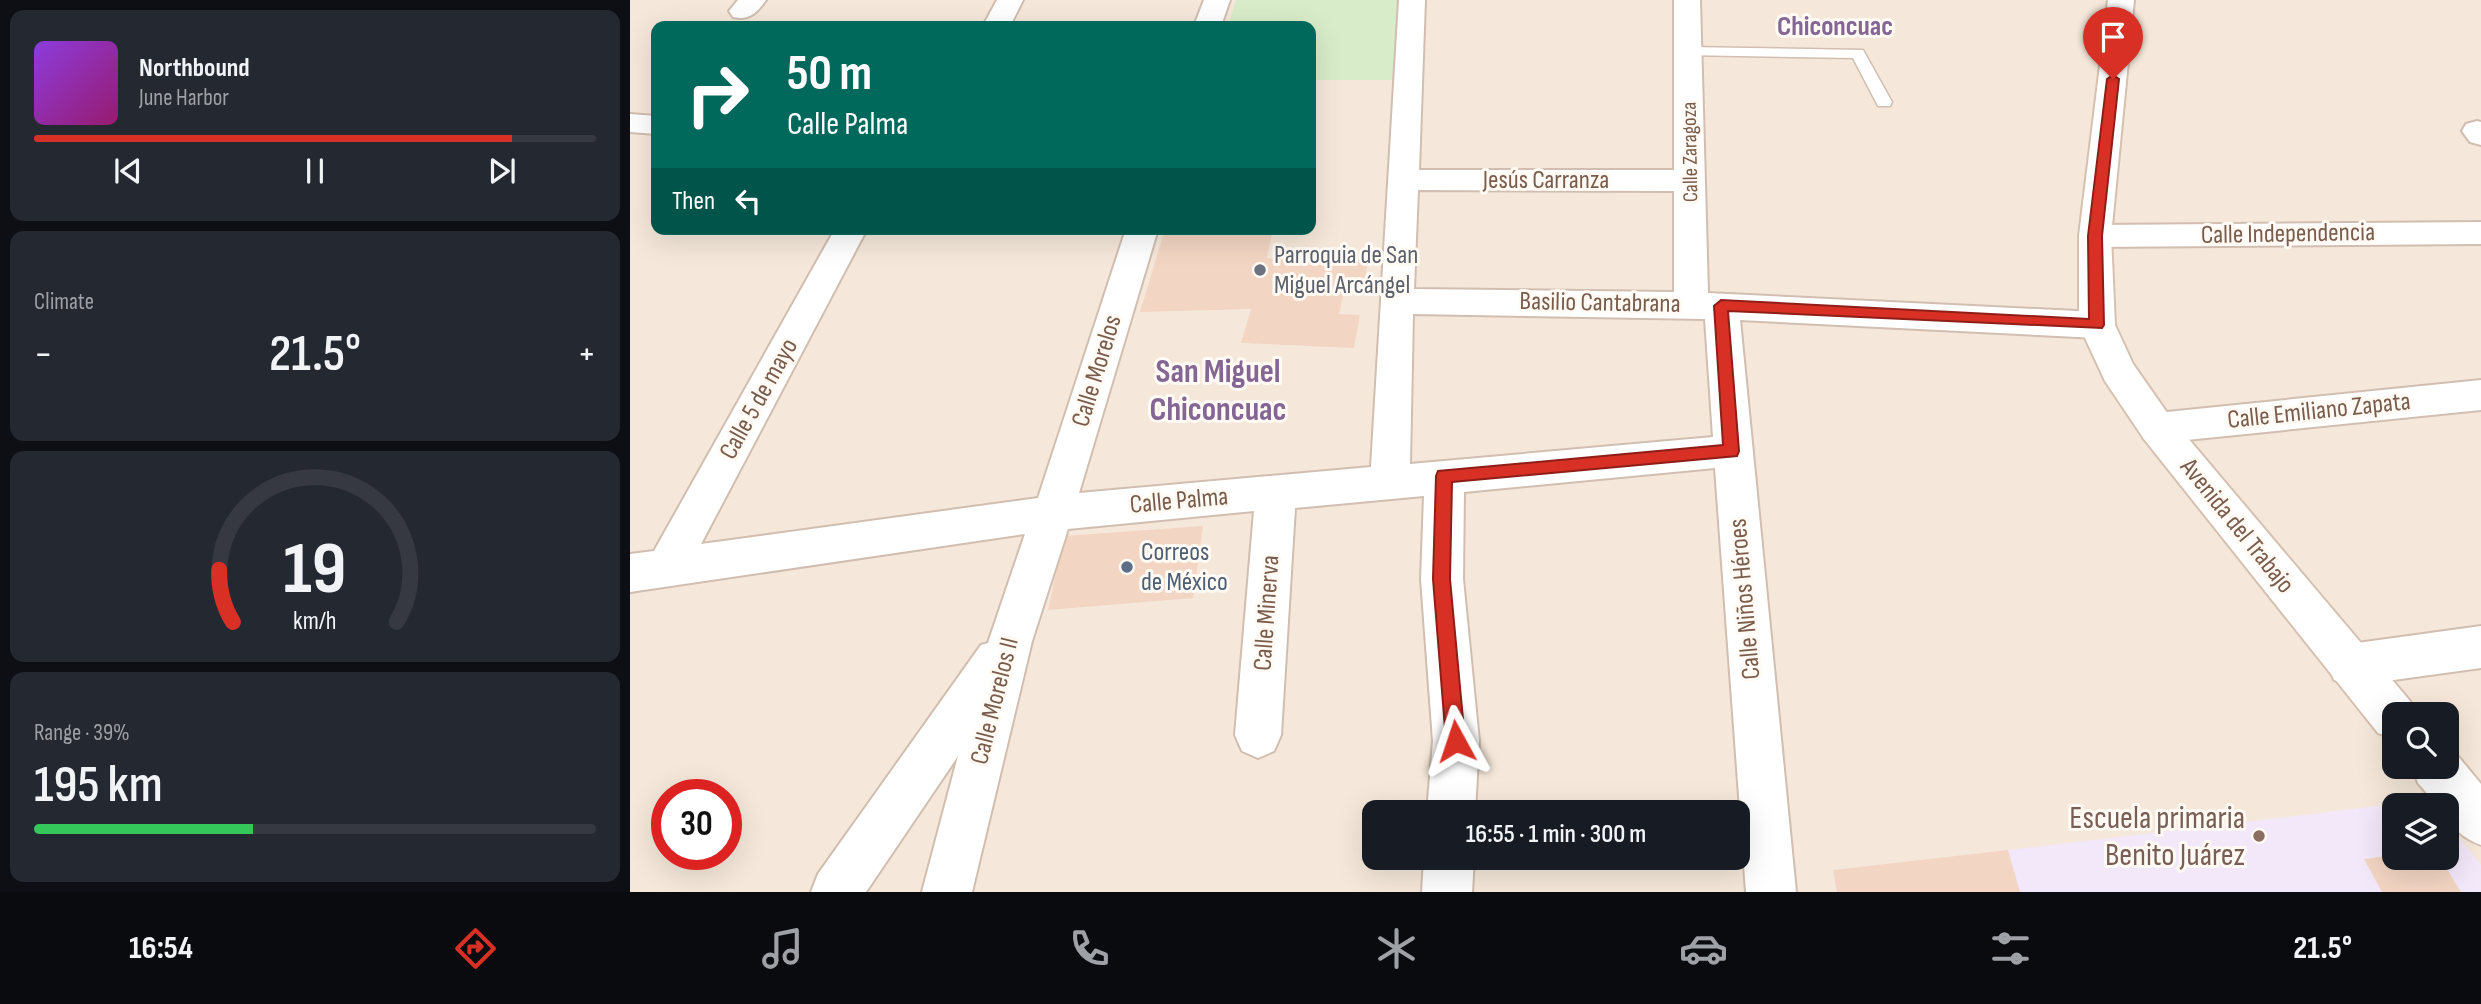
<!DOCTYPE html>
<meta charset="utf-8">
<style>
body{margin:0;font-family:"Sofia Sans Condensed",sans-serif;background:#242831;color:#f1f3f6;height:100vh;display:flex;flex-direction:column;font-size:26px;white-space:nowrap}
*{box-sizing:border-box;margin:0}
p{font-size:23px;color:#9ea1a6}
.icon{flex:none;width:38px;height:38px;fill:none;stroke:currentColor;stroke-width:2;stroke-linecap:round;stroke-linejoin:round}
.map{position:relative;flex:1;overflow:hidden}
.drawer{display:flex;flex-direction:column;gap:10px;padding:10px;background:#0d0f14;width:630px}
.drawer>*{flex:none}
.hud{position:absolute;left:21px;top:21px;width:665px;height:214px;border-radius:14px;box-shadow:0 7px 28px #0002;background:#00695c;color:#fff;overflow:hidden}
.buttons{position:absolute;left:1752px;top:702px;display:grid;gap:14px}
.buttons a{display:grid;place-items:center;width:77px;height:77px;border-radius:14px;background:#171b24;box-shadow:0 7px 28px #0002;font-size:35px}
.speed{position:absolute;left:21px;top:779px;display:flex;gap:14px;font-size:35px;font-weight:700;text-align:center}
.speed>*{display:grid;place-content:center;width:91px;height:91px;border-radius:50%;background:#171b24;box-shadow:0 7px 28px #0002;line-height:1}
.speed .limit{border:10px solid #d22;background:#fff;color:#111}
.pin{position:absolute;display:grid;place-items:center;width:60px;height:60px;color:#fff;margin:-72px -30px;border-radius:50% 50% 50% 0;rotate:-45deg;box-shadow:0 0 7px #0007}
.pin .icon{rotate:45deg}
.me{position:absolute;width:77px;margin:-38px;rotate:355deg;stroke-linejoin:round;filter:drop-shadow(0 0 5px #0008)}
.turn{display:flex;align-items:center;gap:24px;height:147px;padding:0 21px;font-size:32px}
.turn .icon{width:91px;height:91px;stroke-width:2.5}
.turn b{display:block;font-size:49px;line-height:60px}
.then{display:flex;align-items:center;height:66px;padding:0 21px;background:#0003;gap:14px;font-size:26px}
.big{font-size:52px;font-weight:600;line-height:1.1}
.drawer .tile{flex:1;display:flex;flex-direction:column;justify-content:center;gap:10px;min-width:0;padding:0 24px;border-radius:14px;background:#242831}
.drawer .dial{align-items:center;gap:0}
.dial svg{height:182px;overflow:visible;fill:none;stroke:#363941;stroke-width:7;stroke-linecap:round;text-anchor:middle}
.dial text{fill:#f1f3f6;stroke:none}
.song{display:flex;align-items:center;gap:21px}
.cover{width:84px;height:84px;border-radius:10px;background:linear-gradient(135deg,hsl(270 70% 55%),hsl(320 70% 35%))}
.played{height:7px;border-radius:4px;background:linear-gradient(90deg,#d93025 85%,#363941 85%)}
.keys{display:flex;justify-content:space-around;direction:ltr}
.heat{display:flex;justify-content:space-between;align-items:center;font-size:38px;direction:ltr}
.charge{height:10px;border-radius:5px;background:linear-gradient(90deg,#34c759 39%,#363941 0)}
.trip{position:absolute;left:732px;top:800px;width:388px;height:70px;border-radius:14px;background:#171b24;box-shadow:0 7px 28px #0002;font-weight:600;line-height:70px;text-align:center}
.tab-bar{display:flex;height:112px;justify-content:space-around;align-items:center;background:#090b0e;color:#9ea1a6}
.tab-bar .icon{width:49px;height:49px}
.tab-bar .selected{color:#d93025}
.tab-bar b{font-size:32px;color:#f1f3f6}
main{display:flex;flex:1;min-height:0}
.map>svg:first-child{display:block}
.residential{fill:#f5e8da;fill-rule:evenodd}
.education{fill:#f3e8fa}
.green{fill:#d8ecc9}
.building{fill:#f3d5c3}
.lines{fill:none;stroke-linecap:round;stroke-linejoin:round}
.service-casing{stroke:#d1beb0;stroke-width:3}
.minor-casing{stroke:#d1beb0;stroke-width:4}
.secondary-casing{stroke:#d6c0b0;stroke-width:4}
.service{fill:#fff;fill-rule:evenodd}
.minor{fill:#fff;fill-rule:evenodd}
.secondary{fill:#fff;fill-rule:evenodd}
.route{fill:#d93025;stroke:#8d1f18;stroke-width:2}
.worship-dot{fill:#6b7280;stroke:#fffaf3;stroke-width:2.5}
.service-dot{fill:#5c6f8a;stroke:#fffaf3;stroke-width:2.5}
.education-dot{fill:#8d6e63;stroke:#fffaf3;stroke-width:2.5}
.labels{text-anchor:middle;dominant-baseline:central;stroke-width:6;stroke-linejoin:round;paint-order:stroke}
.far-street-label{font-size:21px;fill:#7a5c4d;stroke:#fffaf3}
.street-label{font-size:26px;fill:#7a5c4d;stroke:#fffaf3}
.worship-label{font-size:26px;fill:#5b616d;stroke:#fffaf3;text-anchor:start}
.service-label{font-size:26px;fill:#4e5e75;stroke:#fffaf3;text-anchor:start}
.far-district-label{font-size:28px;font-weight:bold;fill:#846695;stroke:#fffaf3}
.near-education-label{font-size:32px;fill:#785e54;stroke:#fffaf3;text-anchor:end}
.district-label{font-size:33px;font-weight:bold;fill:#846695;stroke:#fffaf3}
</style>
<main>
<section class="drawer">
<div class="tile">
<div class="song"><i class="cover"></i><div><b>Northbound</b><p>June Harbor</p></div></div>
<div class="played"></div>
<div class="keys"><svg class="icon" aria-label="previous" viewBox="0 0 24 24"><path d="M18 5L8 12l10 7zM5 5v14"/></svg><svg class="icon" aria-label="pause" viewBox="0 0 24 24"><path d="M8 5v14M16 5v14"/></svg><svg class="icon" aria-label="next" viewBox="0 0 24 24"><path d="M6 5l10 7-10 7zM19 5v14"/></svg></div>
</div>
<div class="tile"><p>Climate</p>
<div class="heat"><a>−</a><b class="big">21.5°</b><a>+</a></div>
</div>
<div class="tile dial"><svg viewBox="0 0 100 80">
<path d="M14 69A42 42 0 1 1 86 69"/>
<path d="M14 69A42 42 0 0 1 8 46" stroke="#d93025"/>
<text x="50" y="56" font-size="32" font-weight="700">19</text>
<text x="50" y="72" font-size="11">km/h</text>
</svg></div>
<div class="tile"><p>Range · 39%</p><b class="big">195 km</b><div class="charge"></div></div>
</section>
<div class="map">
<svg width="1851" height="892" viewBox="0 0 1851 892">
<rect width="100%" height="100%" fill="#fdf6ec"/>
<path class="residential" d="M0,0H1851V892H0ZM26,26H681V229H26ZM1764,714H1816V766H1764ZM37,794H96V854H37ZM1764,805H1816V858H1764ZM744,812H1108V858H744Z"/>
<path class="education" d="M1798,800L1802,805H1764V858H1816L1817,823L1851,865V892H1207L1203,871Z"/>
<path class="green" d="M606,0H769L764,80H681V26H598Z"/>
<g class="building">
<path d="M535,229H643L637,258L738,260L734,284L716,283L709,314L730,315L724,348L611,343L621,309L510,312Z"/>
<path d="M573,526L563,598L418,610L434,536Z"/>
<path d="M1378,850L1390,892H1207L1203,870Z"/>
<path d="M1764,855V858H1810L1831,892H1752L1734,859Z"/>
</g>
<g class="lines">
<defs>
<path id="service" d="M1058,47L1233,50L1262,102L1260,106H1248L1223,58L1053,55L1050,52Z"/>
<g id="minor">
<path d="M108,0H136C127,13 119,21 103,17L99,11Z"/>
<path d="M367,0H393L380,26H353Z"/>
<path d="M574,0H600L591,26H564Z"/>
<path d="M769,0H795L789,170H1044V0H1070L1078,293L1467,312L1479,316L1485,325L1479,334L1467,338L1110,320L1166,892H1116L1085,468L834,492L833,579L849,741L845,812H797L803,741L791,579L794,496L665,508L651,735L644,751L628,758L612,751L605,735L624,511L438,529L402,641L342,892H292L328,756L236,892H181L188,874L351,645L358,643L395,534L0,592V554L24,551L205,229H237L71,544L408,498L496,229H528L449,493L741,467ZM788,190L1044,191V292L784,289ZM783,314L1075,319L1083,437L780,464Z"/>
<path d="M0,114L26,116V134L0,132Z"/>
<path d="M1847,121L1851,122V145L1840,142L1832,131L1836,124Z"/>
<path d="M1851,222V244L1465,247L1453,244L1449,236L1453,228L1465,225Z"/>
<path d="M1851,380V410L1527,443L1514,439L1508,428L1514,417L1527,413Z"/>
<path d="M1851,626V668L1720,686L1704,680L1698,665L1704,650L1720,644Z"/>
<path d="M794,858H844L842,892H792Z"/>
</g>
<g id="secondary">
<path d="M1478,0H1504L1481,236L1485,325L1503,364L1540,417L1780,701L1786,714H1764V739L1748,733L1514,439L1475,381L1449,325V236Z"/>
<path d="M1816,747L1822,749L1851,784V845C1833,838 1816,826 1816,805H1807L1788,783L1782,766H1816Z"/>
</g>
</defs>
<use href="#service" class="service-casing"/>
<use href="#minor" class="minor-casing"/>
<use href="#secondary" class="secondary-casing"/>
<use href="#service" class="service"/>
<use href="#minor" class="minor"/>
<use href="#secondary" class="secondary"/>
</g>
<path class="route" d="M1483,75L1489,79L1472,236L1474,325L1472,328L1098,311L1109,451L1107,456L822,482L820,579L835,741L833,748L826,751L819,748L816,741L803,579L806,476L808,471L1093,445L1084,306L1091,300L1459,319L1458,236L1477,79Z"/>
<circle class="worship-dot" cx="630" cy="270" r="7"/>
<circle class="service-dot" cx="497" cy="567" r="7"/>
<circle class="education-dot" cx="1629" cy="836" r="7"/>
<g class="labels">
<g class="far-street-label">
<text transform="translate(1060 152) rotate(-91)">Calle Zaragoza</text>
</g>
<g class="street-label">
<text x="916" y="180">Jesús Carranza</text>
<text transform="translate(1658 234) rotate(-1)">Calle Independencia</text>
<text transform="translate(970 303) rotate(1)">Basilio Cantabrana</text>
<text transform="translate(467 371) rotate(-73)">Calle Morelos</text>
<text transform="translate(129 399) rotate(-61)">Calle 5 de mayo</text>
<text transform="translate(1689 411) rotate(-6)">Calle Emiliano Zapata</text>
<text transform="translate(549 501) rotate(-5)">Calle Palma</text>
<text transform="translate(1607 526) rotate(51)">Avenida del Trabajo</text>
<text transform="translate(1115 599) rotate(-95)">Calle Niños Héroes</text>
<text transform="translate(637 613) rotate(-86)">Calle Minerva</text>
<text transform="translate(365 701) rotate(-76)">Calle Morelos II</text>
</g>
<g class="worship-label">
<text x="644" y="255">Parroquia de San<tspan x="644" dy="30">Miguel Arcángel</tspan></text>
</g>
<g class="service-label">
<text x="511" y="552">Correos<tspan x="511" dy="30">de México</tspan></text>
</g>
<g class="far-district-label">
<text x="1205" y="26">Chiconcuac</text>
</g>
<g class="near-education-label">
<text x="1615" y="818">Escuela primaria<tspan x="1615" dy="37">Benito Juárez</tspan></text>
</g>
<g class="district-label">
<text x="588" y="372">San Miguel<tspan x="588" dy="38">Chiconcuac</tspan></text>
</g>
</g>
</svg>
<div class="buttons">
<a><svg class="icon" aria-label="search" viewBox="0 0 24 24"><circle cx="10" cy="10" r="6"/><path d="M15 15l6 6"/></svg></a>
<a><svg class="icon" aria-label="layers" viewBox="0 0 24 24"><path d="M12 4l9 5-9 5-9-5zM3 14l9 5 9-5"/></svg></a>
</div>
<div class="speed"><div class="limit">30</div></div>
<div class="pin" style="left:1483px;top:79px;background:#d93025"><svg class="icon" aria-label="arrive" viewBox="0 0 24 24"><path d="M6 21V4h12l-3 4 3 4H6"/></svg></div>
<svg class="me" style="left:826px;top:741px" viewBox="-20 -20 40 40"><path d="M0-17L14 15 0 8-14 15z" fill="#d93025" stroke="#fff" stroke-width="4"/></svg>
<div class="trip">16:55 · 1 min · 300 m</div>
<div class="hud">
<div class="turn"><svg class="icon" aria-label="right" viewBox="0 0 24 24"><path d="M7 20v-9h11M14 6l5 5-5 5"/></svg><div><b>50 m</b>Calle Palma</div></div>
<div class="then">Then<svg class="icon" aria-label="left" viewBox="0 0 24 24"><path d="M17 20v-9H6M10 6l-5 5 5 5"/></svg></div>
</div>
</div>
</main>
<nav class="tab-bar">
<b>16:54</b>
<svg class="icon selected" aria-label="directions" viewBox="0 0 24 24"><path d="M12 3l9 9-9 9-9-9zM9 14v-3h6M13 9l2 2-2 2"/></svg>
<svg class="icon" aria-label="music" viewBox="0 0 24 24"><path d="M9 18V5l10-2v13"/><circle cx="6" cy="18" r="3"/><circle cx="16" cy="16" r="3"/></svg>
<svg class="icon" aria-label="phone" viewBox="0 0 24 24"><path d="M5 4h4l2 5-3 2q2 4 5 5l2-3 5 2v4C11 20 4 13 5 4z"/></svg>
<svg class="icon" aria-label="climate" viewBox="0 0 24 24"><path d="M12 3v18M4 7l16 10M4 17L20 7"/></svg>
<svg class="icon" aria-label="car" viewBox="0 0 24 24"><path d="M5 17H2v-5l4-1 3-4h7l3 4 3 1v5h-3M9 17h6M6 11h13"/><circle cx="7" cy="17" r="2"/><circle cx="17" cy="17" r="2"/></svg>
<svg class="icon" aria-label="filters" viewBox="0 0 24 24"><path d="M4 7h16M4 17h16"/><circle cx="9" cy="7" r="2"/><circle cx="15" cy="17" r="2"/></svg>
<b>21.5°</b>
</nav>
